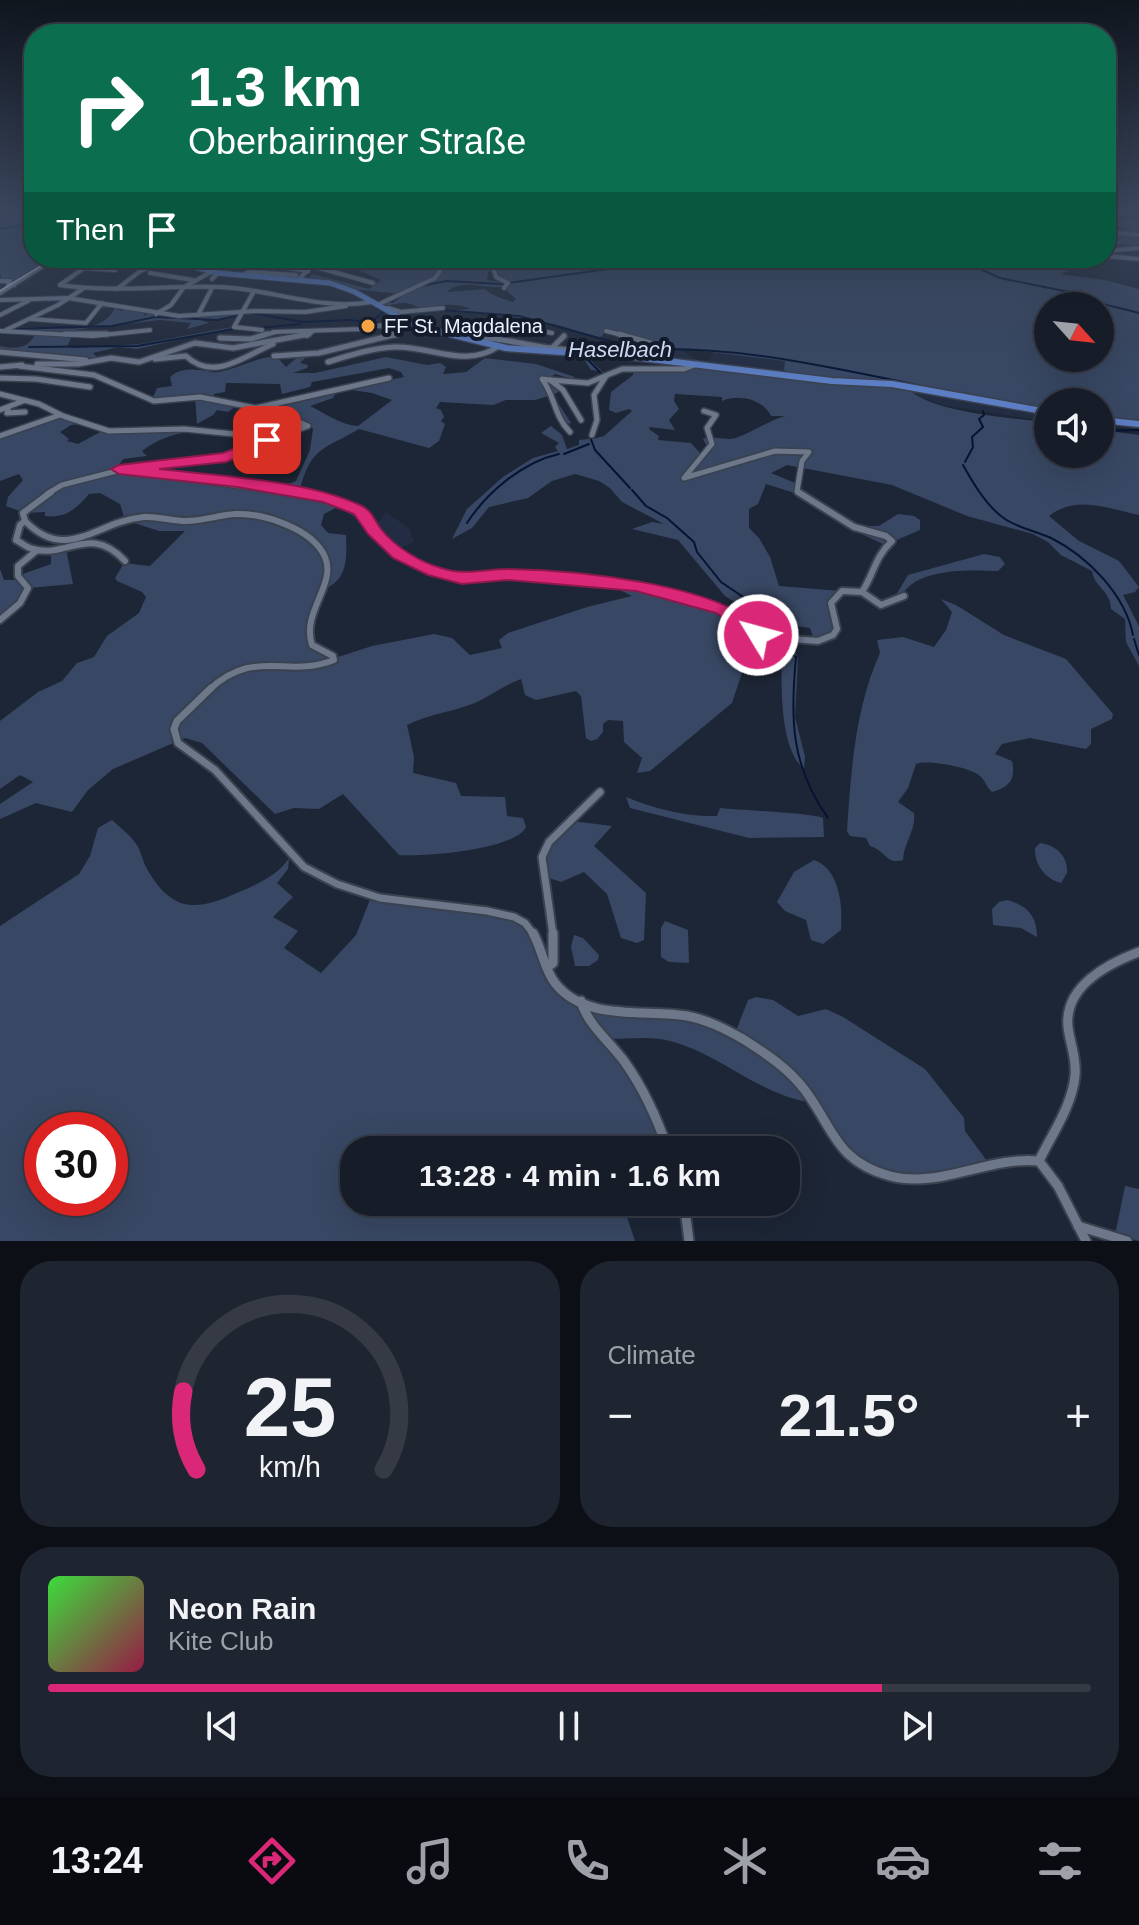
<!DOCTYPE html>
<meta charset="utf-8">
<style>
body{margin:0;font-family:Arial,sans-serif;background:#1f2530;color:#f1f3f6;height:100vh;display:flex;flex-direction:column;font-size:30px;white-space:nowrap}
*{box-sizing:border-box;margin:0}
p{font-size:26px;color:#9ea1a8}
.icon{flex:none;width:44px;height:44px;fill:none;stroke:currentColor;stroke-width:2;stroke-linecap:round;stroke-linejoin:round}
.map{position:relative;height:1241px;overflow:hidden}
.drawer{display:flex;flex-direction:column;gap:20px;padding:20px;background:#0c0f16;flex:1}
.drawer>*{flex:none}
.guide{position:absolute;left:24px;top:24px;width:1092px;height:244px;border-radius:32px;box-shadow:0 8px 32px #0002,0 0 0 2px #353a45;background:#0b6e4f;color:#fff;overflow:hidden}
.needle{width:52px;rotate:117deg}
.buttons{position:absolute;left:1034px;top:292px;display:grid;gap:16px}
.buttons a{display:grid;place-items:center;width:80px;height:80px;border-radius:50%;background:#161c28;box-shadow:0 8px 32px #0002,0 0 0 2px #353a45;font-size:40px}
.speed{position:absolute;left:24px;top:1112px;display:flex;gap:16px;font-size:40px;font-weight:700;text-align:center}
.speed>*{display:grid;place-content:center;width:104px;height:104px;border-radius:50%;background:#161c28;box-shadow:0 8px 32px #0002,0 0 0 2px #353a45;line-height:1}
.speed .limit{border:12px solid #d22;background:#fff;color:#111}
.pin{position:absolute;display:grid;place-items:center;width:68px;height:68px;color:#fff;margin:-34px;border-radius:16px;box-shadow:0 4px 12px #0006}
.me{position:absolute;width:88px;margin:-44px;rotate:307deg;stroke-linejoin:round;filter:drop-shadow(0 0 6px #0008)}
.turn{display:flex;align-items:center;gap:28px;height:168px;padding:0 32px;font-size:36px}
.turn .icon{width:104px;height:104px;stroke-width:2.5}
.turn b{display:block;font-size:56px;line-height:68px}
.then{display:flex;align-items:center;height:76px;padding:0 32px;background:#0003;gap:16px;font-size:30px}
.big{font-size:60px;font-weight:800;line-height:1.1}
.drawer .card{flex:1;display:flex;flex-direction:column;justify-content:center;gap:12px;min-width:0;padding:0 28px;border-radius:32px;background:#1f2530}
.drawer .dial{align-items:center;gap:0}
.dial svg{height:208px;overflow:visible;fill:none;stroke:#353a45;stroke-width:7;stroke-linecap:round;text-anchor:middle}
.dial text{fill:#f1f3f6;stroke:none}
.song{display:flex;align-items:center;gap:24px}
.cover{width:96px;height:96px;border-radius:12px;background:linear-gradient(135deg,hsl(120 70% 55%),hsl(340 70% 35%))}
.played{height:8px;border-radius:4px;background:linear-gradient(90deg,#db2777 80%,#353a45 80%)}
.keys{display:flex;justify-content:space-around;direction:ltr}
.heat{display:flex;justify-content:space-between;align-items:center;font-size:44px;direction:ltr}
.drawer .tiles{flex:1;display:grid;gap:20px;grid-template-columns:1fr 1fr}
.card:last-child{grid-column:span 2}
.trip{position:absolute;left:340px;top:1136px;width:460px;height:80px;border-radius:32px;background:#161c28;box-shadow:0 8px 32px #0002,0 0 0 2px #353a45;font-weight:800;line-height:80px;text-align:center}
.tab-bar{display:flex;height:128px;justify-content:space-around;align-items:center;background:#090b10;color:#9ea1a8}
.tab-bar .icon{width:56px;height:56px}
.tab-bar .on{color:#db2777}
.tab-bar b{font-size:36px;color:#f1f3f6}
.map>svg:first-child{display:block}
.built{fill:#222d43}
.green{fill:#384763;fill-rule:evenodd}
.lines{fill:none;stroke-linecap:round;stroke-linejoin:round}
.stream{stroke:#061434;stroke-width:2}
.minor-far4-casing{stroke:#3a414f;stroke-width:6}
.minor-far3-casing{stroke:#3a414f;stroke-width:8}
.minor-far2-casing{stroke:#3a414f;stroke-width:10}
.minor-far1-casing{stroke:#3a414f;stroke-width:11}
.minor-casing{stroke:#3a414f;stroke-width:13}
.major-far1-casing{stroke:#3a414f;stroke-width:7}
.major-casing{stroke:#3a414f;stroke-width:9}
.minor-far4{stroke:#6c778a;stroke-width:4}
.minor-far3{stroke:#6c778a;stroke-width:5}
.minor-far2{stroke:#6c778a;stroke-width:6}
.minor-far1{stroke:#6c778a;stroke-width:7}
.minor{stroke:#6c778a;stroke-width:9}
.major-far1{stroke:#5c7ec4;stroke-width:5}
.major{stroke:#5c7ec4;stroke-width:6}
.tram{stroke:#afb6c3;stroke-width:2}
.route{fill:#db2777;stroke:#8e194d;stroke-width:2}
.poi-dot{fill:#f4a444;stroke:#141c2c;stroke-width:3}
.labels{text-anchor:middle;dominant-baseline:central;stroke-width:8;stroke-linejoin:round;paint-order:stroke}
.far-poi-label{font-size:20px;fill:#edf3ff;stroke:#141c2c;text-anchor:start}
.far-water-label{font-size:22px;font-style:italic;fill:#ccdaf3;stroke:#141c2c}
</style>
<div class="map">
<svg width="1139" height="1241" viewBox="0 0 1139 1241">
<rect width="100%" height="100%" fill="#1d2636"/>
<g class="built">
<path d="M658,348L679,349L696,359L708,361L714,352L786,361L788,373L625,352Z"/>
<path d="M908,388L1048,413V422L942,405L914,395Z"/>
<path d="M386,512L409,528L414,542L395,550L375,531L371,523L380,521Z"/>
</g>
<g class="green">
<path d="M0,210H34V258H50L9,284L2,281L0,273Z"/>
<path d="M1106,219H1139V245L1106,244V231L1134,229L1106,224Z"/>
<path d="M369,258H435L438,266L437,258H489L495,270L488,272L487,280L507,283L506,286C488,291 462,277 447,292L485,289C492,296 504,299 513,302L516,299L506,290L509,283L497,277L491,258H845L863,265L868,259L857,258H992L1022,261L1023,265L1068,271L1060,274L1105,280L1139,289V423L1100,419V402H1048V411L889,381L827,380L798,376L784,370L785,361L694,350L663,348L625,352L622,348L655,344L634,335L606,331L600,338L617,342C593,338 573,328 549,323C514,316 478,313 442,311L471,309C454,301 438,307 420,307C414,307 409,302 402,303C394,304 390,306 383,305L401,294L352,289L309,278L313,274L369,289L381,280L349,266L375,261ZM1048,306H1100V358H1048Z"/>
<path d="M103,304L124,306L117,309L121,311L130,307L144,312V316L148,313L170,317L238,314L229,319L201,320L209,323L187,329L191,323L160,320L64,331L8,330C37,320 100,344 115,307L101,308Z"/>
<path d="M232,327L269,332L231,328L137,349L118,347L93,353L98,358L90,359L0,351V346C16,350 29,348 36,333L72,336L67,346L74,348L140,344Z"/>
<path d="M309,354L300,363L308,365L307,368L293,373H315L386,357L427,365L440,363L446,367L443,374L466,372L485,358L536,364L575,377L572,379L555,374L548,380L562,390L553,395L571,423L563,425C553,415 555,406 552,395L535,400H506L493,405L440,402L436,408L441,410L444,417L441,421L445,424L439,441L429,448L359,429C321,451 311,447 299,493L343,504L324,514L321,525L328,533L346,535C347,558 348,582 321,590L306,622L308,642L332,659L328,662L282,665L330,664L338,657L372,646L434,634L452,638L470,655L502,648L499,640L508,633L587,607L632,596L616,588L617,583L621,582L713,604L742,607L725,596L678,540L632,529L652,522L664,524L622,502L610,488L599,481L575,474L552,481L528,498L489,507L472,528L452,539L467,509L503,477L533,458L558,451L555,447L559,443L541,433L551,426L562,435L567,449L579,445V440L589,439L588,434L594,420L592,394L603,378L600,371L591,370L581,355L586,356L606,375L593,394C598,408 597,422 591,435L593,439L604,436L632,411L629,409L616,413L609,410L611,392L633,375L634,369L679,370L699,365L836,383L908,388C927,412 1016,419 1048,422V454H1100V430L1139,435V515C1109,509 1077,494 1049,516L1079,541L1119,561L1139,587L1135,592L1123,595L1139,626V666L1126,642L1125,619L1111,609C1111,591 1094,587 1092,571L1061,555L1048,542L1033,534L967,516L892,485L787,465L771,473L795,483L794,489L801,495L766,484L758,504L749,509V528L759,538L770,557L779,586L840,591L830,602L836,629L828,637L814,640L810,628L772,622V638L795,652L798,659L795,717L805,757L804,769C780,749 781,688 782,658L760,644L748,654L732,703L650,771L637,773L642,758L624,742L623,721L608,720L603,724V732L597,739L591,741L586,738L581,696L576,691L536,700L525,695L521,679C504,685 491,696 475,703C452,712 429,714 407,725L414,757L413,773L456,783L461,796L505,797L507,816L523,818L526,827C515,850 424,857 399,855L343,794L319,809L294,808L275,814L202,743L185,738L113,769L88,790L72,812L36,803L0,819V804L33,782L20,775L0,789V721L38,692L62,681L77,663L94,657L107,636L139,613L146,597L142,592L117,581L115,578L124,563L150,566L185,531H159L125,520L120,504L100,493L89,494C78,507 66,519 45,516V512L25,513L6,506L8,497L23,480L19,474L0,481V437L59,417L81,424L71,425L60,432L69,439L67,441L78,444L102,431L192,430L201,431C180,431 158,438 142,451L147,456L123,459L116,469L109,472L149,473L257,488L291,483L296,481L310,450L313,429L306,423C294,422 289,420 282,410L283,403L337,391L333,398L310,406C325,413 340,425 358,426L392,400L372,393L345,389L404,377L401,372L389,368L312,382L310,387L282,394L280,384L226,383L225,392L214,394V399L236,406L228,412L217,410L213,415L197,424L195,397L152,400L157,388L172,386L170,377C183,366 199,370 212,372C224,374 256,358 269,357H277L286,367L300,355ZM675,394L722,397V401C739,393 764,400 771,416H785C768,421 753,432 736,438C724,441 713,435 703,439L707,446L700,453L691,443L658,440L659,436L650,430L649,427L675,430L669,420L679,409L674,401Z"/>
<path d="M898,514L914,516L920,520V530L885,545L851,529L857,526H879Z"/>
<path d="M65,544L73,584L29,588L20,575L51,564V548Z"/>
<path d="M984,554L1000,557L1005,564L998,571C971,570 918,567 902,595H896L908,575Z"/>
<path d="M0,569L4,580H20L26,585L24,595L0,619Z"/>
<path d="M941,599L956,605L1004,635L1066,659L1113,714L1112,719L1091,729V744L1086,749L1030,738L1002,744L995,754L1012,761C1016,779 1010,787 992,792C986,787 986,781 980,776C972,768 928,759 916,764L908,788L898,802L914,813C916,831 904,842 903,860C886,865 885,850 870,846L866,838L850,836L847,831C851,771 855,708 880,653L877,640L903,637L934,647L946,630L952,612Z"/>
<path d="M626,797C655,809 686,817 717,816L720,808C737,810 814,813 823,818L824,837L749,838L630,808Z"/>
<path d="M112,820C119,827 128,833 134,841C141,849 142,860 147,869C173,914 197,911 239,892C258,884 278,875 289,858L288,869L277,883L293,897L273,917L298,931L284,948L321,973L356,935L371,897L402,905L510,918L526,927L547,973L628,1068L665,1150H354V1202H632L627,1217L635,1241H0V926L79,874L90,856L98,828ZM42,1130H110V1198H42Z"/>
<path d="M572,821L612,826L594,846L646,893L644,940L637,943L621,938L607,894L584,872L561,882L546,877C541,851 555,839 572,821Z"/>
<path d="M1040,843C1056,845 1068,856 1067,873L1061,883C1045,879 1034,864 1035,848Z"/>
<path d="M814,860C840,869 843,907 841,930L823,944L811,940L806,920L785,911L777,902L794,872Z"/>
<path d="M1007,900C1027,905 1037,916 1037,937L1021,928L993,925L992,909L999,902Z"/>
<path d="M665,921L688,930L689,963L669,962L661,957V928Z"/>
<path d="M574,935L583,938L599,955L598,960L589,966H575L571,947Z"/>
<path d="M756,997L773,1000L798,1016L826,1009L843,1017L925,1069L964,1118L965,1131L987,1161L925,1176L897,1177L850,1157L816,1103C759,1098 716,1048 660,1039C644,1037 626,1039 610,1039L590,1016L588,1008L687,1017L734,1036L748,1000Z"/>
<path d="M1125,1186L1139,1189V1241L1115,1235Z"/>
</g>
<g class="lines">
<g class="stream">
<path d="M0,229L34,223"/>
<path d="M956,258L1000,278L1079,294"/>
<path d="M422,286L446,281L501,284L686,258"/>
<path d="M1079,294C1098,305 1118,307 1139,313"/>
<path d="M392,302L401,296"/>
<path d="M441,310L519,316L628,346"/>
<path d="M253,313L303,322L350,320L380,324"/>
<path d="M373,321L383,312"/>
<path d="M387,325L459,339"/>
<path d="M11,329L112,326L155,317L217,320L246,314"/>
<path d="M240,330L300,324"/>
<path d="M493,341L518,346"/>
<path d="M29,347L137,346L234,329"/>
<path d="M620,351C720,342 820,365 917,385"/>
<path d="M584,356L604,376"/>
<path d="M592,431L589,434L595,450L630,488"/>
<path d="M1100,431L1139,430"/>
<path d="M564,454L589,444"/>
<path d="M965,462L973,447L972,437L983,427L979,419L984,415L983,411"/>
<path d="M963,465C973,483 987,507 1005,519C1018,528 1036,531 1051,538C1087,556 1125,594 1133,635"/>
<path d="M632,490L646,506L667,518L694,542L697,552L721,582L755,605L765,634"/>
<path d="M467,523C487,492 523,462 559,454"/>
<path d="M1134,639L1139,655"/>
<path d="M773,640L796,657C790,719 791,766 828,818"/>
</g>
<defs>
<g id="minor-far4">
<path d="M1106,213H1121"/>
<path d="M1106,232L1139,235"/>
<path d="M1106,251L1139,248"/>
<path d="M1106,256L1139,259"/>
<path d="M266,258L312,266"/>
<path d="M302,258L308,259"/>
<path d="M343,258L360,264"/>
<path d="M490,258L496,277L508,283L504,288"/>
<path d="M854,258L867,259"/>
<path d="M251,262L308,271"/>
<path d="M84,268L115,270"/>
<path d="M150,273L193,280"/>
<path d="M242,275L249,272L296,275"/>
<path d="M300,278L312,266L373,283"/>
<path d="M212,279L218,273"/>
<path d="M0,281H10L8,284L14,285"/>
<path d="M60,285C114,293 166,285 220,287C272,289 320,311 372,302"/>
<path d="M60,285L84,268L91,258"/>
<path d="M117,289L139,272L164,259"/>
<path d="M254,291L234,327L262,330"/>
<path d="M0,293L56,258"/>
<path d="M0,300L68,298L179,316L255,311L305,312L346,306"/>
<path d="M377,305L435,278L440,271L436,258"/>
<path d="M388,308L401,312L443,308"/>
<path d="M156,314L171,305L184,287L211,272"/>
<path d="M0,315L28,301"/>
<path d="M198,315L212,288"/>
<path d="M31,319L86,323L102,303"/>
<path d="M382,327L398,335L391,336"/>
<path d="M6,330L58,305L84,288"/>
<path d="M0,331L93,336L150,330"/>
<path d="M606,331L626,336"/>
<path d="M273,332L362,329L403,321"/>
<path d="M260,336L276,332"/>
<path d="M307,336L313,331"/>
<path d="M463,336H490"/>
<path d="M475,336L495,322L552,333"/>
</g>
<g id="minor-far3">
<path d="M65,334H107"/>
<path d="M463,336C493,336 520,344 549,348C582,352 621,350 654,344L619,334"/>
<path d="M220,338L251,339L267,334"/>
<path d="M552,348L564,336"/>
<path d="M0,352L86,360"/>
<path d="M274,356L319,353L397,334"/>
<path d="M155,359L186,356C214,382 242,357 273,344"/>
<path d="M328,362C350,355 372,348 395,347C432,346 465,369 499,346"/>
<path d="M37,364H78L111,358L139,362L195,343L233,348L309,334"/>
<path d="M19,366L94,375L154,401L200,397L256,408L389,378"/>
<path d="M0,367L22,365"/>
<path d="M0,378L36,379L90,387"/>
<path d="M550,380L542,379C555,396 554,416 570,432"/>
<path d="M0,394L39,404L63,416L109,431L184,429L244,435L301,423L308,426L226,457L136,466L62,485L47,494"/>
<path d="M8,409L7,413L25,412"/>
<path d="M0,410L23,401"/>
<path d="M704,411L716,415L707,428L712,444L684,478L775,451L809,452L802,461L797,491L801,494"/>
<path d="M581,420L563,390L550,380L588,383L622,369H684L697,364"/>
<path d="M592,435L597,420L594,395L606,376"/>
<path d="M0,436L60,415"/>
<path d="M119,469L298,494"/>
</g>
<g id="minor-far2">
<path d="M51,492L23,513L25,521L20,525L16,540C22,543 27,548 33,549C67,559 90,523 125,561"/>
<path d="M286,492L334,500L367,517L374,531L399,555L426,569L449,576L470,579L510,575L637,585L722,609L763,637L818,641L833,635L837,629L831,603L842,591L862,592L881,605L904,596"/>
<path d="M798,492L854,527L886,536L892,541C874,558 875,572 862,592"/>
<path d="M25,521C67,564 97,521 144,517C158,516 172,521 186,521C203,521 219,515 235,514C264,513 313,529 325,557C337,584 301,612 312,645L333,656L334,660C286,679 254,647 209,690"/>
<path d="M0,620L20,603L28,588L18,576V566L36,551"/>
</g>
<g id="minor-far1">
<path d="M211,688L177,721L174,729L178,743L215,770L304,867L337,884L380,898L487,911L514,917L525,923L534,935"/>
<path d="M553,935L542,857L549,842L600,792"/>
</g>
<g id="minor">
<path d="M533,933C542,949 544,969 555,983C585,1022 646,1009 687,1016C708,1020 725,1029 743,1039C765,1053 788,1068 804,1089C834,1128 835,1161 890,1176C940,1189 988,1156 1039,1161L1058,1186L1086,1241"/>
<path d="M547,967L553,963V933"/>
<path d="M581,1001C587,1024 610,1042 624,1061C644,1089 657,1118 668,1150"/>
<path d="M1039,1161C1052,1134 1072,1106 1075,1076C1077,1059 1070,1044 1068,1027C1064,987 1107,964 1139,952"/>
<path d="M684,1202L689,1241"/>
<path d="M1078,1226L1127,1241"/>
</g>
<path id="major-far1" d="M160,258L218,273L330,283L355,292L415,326L458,336"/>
<g id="major">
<path d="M450,334L506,348L634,357L832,381L892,384L1048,412"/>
<path d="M1100,420L1139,424"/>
</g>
</defs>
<use href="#minor-far4" class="minor-far4-casing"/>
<use href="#minor-far3" class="minor-far3-casing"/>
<use href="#minor-far2" class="minor-far2-casing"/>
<use href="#minor-far1" class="minor-far1-casing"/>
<use href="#minor" class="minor-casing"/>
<use href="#major-far1" class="major-far1-casing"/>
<use href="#major" class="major-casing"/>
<use href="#minor-far4" class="minor-far4"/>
<use href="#minor-far3" class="minor-far3"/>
<use href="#minor-far2" class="minor-far2"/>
<use href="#minor-far1" class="minor-far1"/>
<use href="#minor" class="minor"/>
<use href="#major-far1" class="major-far1"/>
<use href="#major" class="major"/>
<path class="tram" d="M0,291L54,258"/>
</g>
<linearGradient id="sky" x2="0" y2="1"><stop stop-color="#10151e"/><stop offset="0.55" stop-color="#3a475d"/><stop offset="1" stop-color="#3a475d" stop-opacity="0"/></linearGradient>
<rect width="1139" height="383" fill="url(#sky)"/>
<path class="route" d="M267,436L274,440L272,444L226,462L159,469C220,476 308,480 362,506C373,512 374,520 381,529C395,547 420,562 441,568C464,576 485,569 508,569C571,570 727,583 767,635L765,639H752L716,613L636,591L507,580L462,584L428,575L393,558L368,534L354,514L323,502L237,487L119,474L111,469L119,465L223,453Z"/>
<circle class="poi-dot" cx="368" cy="326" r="8"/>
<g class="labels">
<g class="far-poi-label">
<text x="384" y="326">FF St. Magdalena</text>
</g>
<g class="far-water-label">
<text x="620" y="349">Haselbach</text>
</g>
</g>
</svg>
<div class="buttons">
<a><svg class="needle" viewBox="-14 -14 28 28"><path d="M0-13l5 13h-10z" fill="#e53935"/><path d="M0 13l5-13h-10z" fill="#9ea1a8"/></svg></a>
<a><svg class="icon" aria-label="sound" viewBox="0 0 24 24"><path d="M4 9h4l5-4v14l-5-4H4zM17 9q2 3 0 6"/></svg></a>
</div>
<div class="speed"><div class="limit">30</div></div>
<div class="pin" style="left:267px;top:440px;background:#d93025"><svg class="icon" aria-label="arrive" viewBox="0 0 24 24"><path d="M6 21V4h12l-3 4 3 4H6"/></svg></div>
<svg class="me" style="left:758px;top:635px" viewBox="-20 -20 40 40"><circle r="17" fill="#db2777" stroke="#fff" stroke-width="3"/><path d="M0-11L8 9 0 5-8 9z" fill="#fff"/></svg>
<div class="trip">13:28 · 4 min · 1.6 km</div>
<div class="guide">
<div class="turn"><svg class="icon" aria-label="right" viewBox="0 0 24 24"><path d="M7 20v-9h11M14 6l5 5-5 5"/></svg><div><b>1.3 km</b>Oberbairinger Straße</div></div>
<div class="then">Then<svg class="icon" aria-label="arrive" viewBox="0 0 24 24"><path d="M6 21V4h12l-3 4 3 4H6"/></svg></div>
</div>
</div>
<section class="drawer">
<div class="tiles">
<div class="card dial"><svg viewBox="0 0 100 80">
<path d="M14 69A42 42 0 1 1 86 69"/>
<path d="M14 69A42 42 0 0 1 9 39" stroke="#db2777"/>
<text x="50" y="56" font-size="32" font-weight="700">25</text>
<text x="50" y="72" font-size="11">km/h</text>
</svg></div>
<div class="card"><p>Climate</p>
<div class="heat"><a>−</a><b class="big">21.5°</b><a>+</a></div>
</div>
<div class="card">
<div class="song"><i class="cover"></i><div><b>Neon Rain</b><p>Kite Club</p></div></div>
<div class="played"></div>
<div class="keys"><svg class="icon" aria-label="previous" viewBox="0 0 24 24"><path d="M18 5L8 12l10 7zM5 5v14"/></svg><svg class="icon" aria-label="pause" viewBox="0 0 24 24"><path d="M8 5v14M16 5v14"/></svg><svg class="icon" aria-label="next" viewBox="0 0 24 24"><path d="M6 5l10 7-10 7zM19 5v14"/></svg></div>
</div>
</div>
</section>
<nav class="tab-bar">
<b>13:24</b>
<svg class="icon on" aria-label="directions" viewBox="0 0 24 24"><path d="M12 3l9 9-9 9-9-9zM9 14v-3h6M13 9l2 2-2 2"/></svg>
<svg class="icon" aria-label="music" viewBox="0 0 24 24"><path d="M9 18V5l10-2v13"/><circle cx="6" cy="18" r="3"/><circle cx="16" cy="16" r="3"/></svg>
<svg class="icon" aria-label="phone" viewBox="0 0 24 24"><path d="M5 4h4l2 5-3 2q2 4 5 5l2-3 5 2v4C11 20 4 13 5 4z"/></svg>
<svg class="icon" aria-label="climate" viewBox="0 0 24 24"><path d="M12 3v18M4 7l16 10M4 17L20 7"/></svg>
<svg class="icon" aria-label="car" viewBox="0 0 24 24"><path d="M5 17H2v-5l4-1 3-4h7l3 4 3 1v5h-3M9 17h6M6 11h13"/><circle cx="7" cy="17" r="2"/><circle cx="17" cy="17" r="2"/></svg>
<svg class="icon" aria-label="filters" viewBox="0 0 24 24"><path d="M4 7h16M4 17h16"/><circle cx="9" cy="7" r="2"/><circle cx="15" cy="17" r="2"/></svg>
</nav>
